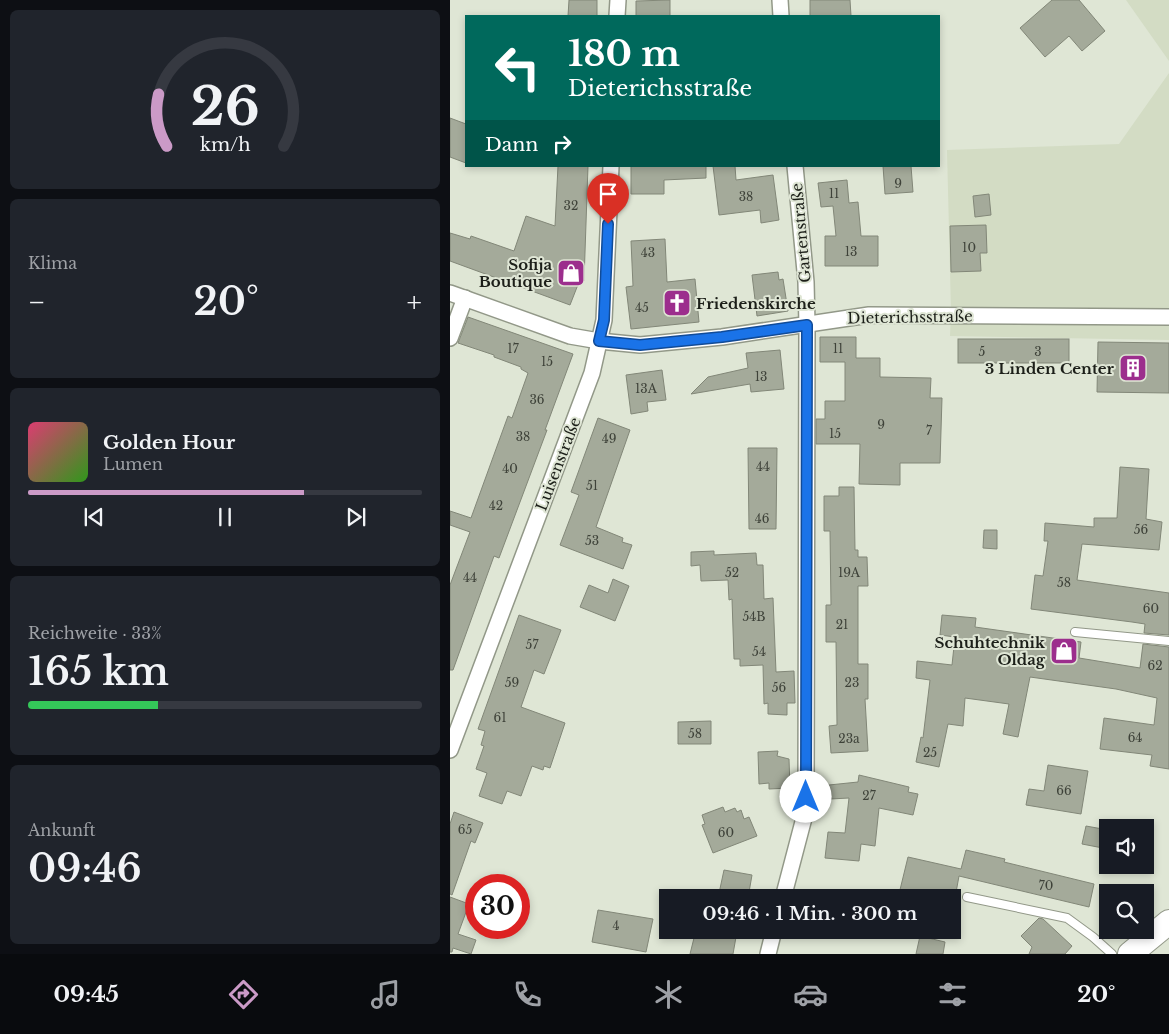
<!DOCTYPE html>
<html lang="de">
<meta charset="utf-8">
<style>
body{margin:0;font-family:"Libre Baskerville",serif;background:#20242c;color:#f1f3f6;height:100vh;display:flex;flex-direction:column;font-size:19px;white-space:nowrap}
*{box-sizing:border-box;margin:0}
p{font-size:16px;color:#9ea1a6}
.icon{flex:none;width:28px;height:28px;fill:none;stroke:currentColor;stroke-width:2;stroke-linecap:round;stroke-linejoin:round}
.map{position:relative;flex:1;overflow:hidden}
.details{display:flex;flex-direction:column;gap:10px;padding:10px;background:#0d0f14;width:450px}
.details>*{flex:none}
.hud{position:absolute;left:15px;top:15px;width:475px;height:152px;border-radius:0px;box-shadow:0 2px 8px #0003;background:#00695c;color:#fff;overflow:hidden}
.buttons{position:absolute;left:649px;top:819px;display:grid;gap:10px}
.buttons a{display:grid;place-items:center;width:55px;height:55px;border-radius:0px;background:#171b24;box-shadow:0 2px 8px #0003;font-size:25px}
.speed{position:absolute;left:15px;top:874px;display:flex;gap:10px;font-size:25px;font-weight:700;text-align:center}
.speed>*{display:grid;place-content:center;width:65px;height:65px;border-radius:50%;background:#171b24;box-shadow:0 2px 8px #0003;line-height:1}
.speed .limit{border:8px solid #d22;background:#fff;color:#111}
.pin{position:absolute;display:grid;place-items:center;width:42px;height:42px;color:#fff;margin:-51px -21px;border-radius:50% 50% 50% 0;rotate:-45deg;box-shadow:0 0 5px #0007}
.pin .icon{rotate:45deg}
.me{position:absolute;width:55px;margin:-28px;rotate:0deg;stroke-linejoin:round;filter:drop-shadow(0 0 4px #0008)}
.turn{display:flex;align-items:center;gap:18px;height:105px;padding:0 20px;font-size:22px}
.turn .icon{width:65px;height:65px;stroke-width:2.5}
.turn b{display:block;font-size:35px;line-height:42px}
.then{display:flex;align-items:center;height:48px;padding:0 20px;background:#0003;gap:10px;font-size:19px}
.big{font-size:38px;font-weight:600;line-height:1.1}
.details .tile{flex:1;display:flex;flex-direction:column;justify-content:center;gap:8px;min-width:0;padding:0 18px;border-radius:8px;background:#20242c}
.details .dial{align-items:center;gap:0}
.dial svg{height:130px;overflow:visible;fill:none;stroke:#363941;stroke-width:7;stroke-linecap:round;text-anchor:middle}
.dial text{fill:#f1f3f6;stroke:none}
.song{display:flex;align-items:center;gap:15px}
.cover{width:60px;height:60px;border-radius:8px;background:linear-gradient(135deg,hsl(340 70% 55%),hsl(110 70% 35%))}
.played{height:5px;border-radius:2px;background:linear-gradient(90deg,#cb9ac7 70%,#363941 70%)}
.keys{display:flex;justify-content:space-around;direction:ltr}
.heat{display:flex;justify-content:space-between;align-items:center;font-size:28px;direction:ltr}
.charge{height:8px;border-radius:4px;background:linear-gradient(90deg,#34c759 33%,#363941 0)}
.trip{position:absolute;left:209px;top:889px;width:302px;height:50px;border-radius:0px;background:#171b24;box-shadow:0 2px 8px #0003;font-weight:600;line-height:50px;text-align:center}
.tabs{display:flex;height:80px;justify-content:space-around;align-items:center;background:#090b0e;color:#9ea1a6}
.tabs .icon{width:35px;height:35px}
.tabs .current{color:#cb9ac7}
.tabs b{font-size:22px;color:#f1f3f6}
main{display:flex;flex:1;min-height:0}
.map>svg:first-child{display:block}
.built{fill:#d3dcc4}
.building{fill:#a4aa9a;stroke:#828778}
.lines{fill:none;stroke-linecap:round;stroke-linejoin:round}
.lane-casing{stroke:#929888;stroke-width:10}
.street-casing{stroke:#929888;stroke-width:18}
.primary-casing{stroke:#929888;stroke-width:26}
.lane{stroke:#fff;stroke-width:8}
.street{stroke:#fff;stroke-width:15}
.primary{stroke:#fff;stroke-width:24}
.route-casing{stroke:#114b97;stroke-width:12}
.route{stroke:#1a73e8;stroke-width:9}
.labels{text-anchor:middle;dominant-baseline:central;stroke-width:4;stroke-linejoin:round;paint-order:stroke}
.number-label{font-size:12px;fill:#3e4239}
.street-label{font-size:15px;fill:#1c1f19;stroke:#dfe6d5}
.poi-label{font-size:15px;font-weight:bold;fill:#1c1f19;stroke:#dfe6d5;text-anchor:end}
</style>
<main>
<section class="details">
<div class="tile dial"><svg viewBox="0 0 100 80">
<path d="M14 69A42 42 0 1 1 86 69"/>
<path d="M14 69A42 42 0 0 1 9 37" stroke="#cb9ac7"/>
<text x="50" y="56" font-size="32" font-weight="700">26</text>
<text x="50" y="72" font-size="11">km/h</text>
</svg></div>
<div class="tile"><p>Klima</p>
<div class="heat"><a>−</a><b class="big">20°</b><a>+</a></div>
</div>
<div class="tile">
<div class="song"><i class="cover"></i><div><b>Golden Hour</b><p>Lumen</p></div></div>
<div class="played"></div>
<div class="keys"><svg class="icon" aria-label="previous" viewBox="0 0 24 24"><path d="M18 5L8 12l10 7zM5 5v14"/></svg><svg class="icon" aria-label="pause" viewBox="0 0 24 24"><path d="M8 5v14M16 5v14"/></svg><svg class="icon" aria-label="next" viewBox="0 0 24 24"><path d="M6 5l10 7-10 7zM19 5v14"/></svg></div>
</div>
<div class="tile"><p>Reichweite · 33%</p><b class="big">165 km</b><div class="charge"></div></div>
<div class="tile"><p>Ankunft</p><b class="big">09:46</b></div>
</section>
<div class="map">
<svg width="719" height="954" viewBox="0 0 719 954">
<rect width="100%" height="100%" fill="#dfe6d5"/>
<g class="built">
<path d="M676,0H719V61Z"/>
<path d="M719,73V340L500,336L501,311L497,150L669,144Z"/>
</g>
<g class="building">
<path d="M119,0H147V16H118Z"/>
<path d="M220,0V16H186V1Z"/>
<path d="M360,0H400L401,16H360Z"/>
<path d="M602,0H629L655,31L632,51L619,36L595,57L570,28Z"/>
<path d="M0,118L16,124V163L0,157Z"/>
<path d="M108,166H138L134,281L129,282L120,305L0,261V233L20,239L21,236L64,251L76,216L105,226Z"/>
<path d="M181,166H256V178L214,180V194H181Z"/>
<path d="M263,166H285L286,180L323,175L329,220L311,223L310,210L269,215Z"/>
<path d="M433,166H461L463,192L435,194Z"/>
<path d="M397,180L399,203L408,202L411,236H428V266H375V236H386L383,206L371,207L368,183Z"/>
<path d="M539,194L541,215L525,217L523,196Z"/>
<path d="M536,225L537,253H530L531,271L501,272L500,226Z"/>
<path d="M215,239L217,282L245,279L249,322L181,329L176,287L183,286L181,241Z"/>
<path d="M328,272L329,280L333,279L338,311L307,316L302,275Z"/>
<path d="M18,317L123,354L95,430H97L49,558L44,556L3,670H0V585L20,532L0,525V511L21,518L58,416L62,418L78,373L71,369V367L44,357V355L8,343Z"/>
<path d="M370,337H406V358H430V377L481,378L480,398H492L490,463H450V485L409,484L410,444H366V419H375V401H395V362H370Z"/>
<rect x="508" y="339" width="111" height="24"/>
<path d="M648,342L719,343V393L647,392Z"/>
<path d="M330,350L334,389L301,392L300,384L241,394L258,377L298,368L296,353Z"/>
<path d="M212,370L216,400L197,402L198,411L181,414L176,375Z"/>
<path d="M148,418L180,430L146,527L173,538L172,542L182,545L173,569L110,545L129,495L121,492Z"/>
<path d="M298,448H327L326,529H299Z"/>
<path d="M670,467L699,469L696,519L712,522L709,550L632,544L627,580L719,593V635L694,633L695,624L682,622L581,609L585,575L593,576L598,541H594L595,523L644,527V518H667Z"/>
<path d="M389,487H404L405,550H408V557H417L418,586H408V664H418V699H415L418,751L381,753L379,726L387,725L386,642H376V605H381L380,531H374V496H389Z"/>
<path d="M534,530H547V549L533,548Z"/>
<path d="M264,551V555L306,553L307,565H313L314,599L323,598L326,672L344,671L345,703H337V715L318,714V703L314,704L313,665L290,666V659H284L282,599L279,600L278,580L251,581L250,565L241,566V552Z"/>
<path d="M163,579L179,586L165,621L130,607L139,585L158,593Z"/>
<path d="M69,615L111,630L94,674L84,670L71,707L115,723L100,768L94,766L93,770L82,766L71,796L57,791L52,804L29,796L37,773L26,769L34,746L31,745L35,731L28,729Z"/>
<path d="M492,615L526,618L525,627L631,642L629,658L690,668L693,644L719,647V769L700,766L702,755L650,749L654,718L704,725L707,698L666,689L580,677L568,737L553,734L559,704L515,698L513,726L498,724L489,767L466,762L471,737L473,738L480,680L466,678L467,661L502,665L505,637L490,635Z"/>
<path d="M261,721V744H228V722Z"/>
<path d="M328,751L327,756L339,759L340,788L319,789V783L309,784L308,752Z"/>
<path d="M598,765L638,771L631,814L576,805L579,789L594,791Z"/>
<path d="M409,775L459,787L458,792L468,794L463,815L429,808L425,846L411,844L409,861L375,858L378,832L395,833L399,798L380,799L379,785L408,782Z"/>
<path d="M273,807L275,812L285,808L287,812L291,810L294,819L299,817L307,836L263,853L252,825L255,824L252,815Z"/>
<path d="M4,812L33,823L25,843L21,841L2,895L0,894V824Z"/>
<path d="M636,826L658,830V849L632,844Z"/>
<path d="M516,850L555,859L554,862L644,884L639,907L509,876L505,898H448L458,857L511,869Z"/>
<path d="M274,870L302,875L298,898H268Z"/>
<path d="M0,897L19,904L8,934L26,940L21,954L3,948L2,952H0Z"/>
<path d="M148,910L203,919L196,952L142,942Z"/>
<path d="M589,918L593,919L622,946L615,954H579L582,947L571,936Z"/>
<path d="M246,930H277L276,934L286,937L283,954H240Z"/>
<path d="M470,936L495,942L493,954H466Z"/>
</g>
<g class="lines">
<defs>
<g id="lane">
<path d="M625,632L719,641"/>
<path d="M517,897L617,918L643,937L662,954"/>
</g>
<g id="street">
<path d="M330,0L331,16"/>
<path d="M167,16L168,0"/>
<path d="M0,293L120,336L149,341L190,345L272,337L419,315L719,317"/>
<path d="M0,338L15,298"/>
<path d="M0,750L142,373L154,320L161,166"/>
<path d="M333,898L354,818L356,797L357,325L356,282L345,166"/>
<path d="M318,954L324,930"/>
</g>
<path id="primary" d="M680,954L719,922"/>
</defs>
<use href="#lane" class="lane-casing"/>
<use href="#street" class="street-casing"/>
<use href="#primary" class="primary-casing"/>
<use href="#lane" class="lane"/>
<use href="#street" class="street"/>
<use href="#primary" class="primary"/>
</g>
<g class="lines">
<defs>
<path id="route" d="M158,224L154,320L149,341L190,345L272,337L357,325L356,797"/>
</defs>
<use href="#route" class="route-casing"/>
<use href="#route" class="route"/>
</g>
<defs>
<symbol id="shop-square" viewBox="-11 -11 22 22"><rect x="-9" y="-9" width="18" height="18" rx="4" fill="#9c2e8d" stroke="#dfe6d5"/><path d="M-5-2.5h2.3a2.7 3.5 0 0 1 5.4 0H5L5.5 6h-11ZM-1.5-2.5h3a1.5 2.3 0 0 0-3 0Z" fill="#fff"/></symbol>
<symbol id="church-square" viewBox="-11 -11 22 22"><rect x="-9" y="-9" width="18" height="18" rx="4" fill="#9c2e8d" stroke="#dfe6d5"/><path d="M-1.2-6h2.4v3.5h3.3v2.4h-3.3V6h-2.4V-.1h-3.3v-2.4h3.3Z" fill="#fff"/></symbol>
<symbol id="building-square" viewBox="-11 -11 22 22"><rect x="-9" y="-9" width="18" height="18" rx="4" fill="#9c2e8d" stroke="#dfe6d5"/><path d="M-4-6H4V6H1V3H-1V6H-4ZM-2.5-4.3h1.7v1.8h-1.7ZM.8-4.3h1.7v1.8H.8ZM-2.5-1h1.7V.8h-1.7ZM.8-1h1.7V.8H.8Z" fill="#fff"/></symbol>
</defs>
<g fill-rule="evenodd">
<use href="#shop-square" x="105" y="257" width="32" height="32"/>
<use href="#church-square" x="211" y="287" width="32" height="32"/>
<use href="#building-square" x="667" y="352" width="32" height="32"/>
<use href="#shop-square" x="598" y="635" width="32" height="32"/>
</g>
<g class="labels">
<g class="number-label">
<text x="448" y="183">9</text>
<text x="384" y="193">11</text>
<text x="296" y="196">38</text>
<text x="121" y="205">32</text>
<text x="519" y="247">10</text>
<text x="401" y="251">13</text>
<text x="198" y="252">43</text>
<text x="192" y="307">45</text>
<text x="63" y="348">17</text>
<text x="388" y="348">11</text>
<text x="532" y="351">5</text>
<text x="588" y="351">3</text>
<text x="97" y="361">15</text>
<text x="311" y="376">13</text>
<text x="196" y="388">13A</text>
<text x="87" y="399">36</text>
<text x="431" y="424">9</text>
<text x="479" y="430">7</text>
<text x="385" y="433">15</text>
<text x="73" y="436">38</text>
<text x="159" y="438">49</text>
<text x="313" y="466">44</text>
<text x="60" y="468">40</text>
<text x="142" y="485">51</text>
<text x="46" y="505">42</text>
<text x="312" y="518">46</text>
<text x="691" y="529">56</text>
<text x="142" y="540">53</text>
<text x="282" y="572">52</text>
<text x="399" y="572">19A</text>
<text x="20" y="577">44</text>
<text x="614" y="582">58</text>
<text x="701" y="608">60</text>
<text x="304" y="616">54B</text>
<text x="392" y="624">21</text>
<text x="82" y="644">57</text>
<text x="309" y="651">54</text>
<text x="705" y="665">62</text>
<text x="62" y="682">59</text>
<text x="402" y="682">23</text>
<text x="329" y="687">56</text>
<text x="50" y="717">61</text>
<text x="245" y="733">58</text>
<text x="685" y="737">64</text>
<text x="399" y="738">23a</text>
<text x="480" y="752">25</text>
<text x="614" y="790">66</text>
<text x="419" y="795">27</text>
<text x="15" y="829">65</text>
<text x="276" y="832">60</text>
<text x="596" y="885">70</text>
<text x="166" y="925">4</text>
</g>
<g class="street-label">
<text transform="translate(351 233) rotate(-95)">Gartenstraße</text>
<text transform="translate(460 317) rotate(-1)">Dieterichsstraße</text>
<text transform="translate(108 464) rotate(-69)">Luisenstraße</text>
</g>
<g class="poi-label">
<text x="102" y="264">Sofija<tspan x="102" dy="17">Boutique</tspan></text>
<text x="246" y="303" text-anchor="start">Friedenskirche</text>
<text x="664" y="368">3 Linden Center</text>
<text x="595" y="642">Schuhtechnik<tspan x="595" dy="17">Oldag</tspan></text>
</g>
</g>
</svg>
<div class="buttons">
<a><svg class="icon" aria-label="sound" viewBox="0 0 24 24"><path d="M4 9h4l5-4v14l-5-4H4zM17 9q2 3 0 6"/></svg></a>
<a><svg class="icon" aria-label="search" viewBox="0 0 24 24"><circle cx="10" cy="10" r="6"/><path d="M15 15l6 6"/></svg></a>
</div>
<div class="speed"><div class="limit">30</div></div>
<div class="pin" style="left:158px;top:224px;background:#d93025"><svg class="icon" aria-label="arrive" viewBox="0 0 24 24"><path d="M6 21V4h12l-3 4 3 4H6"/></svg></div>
<svg class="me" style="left:356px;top:797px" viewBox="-20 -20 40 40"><circle r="19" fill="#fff"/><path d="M0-13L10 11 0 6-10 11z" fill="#1a73e8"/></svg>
<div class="trip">09:46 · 1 Min. · 300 m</div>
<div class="hud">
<div class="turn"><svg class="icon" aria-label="left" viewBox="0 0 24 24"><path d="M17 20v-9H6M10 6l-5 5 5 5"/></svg><div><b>180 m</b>Dieterichsstraße</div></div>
<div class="then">Dann<svg class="icon" aria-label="right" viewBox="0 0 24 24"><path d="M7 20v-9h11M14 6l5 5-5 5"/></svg></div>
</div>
</div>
</main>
<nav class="tabs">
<b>09:45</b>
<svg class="icon current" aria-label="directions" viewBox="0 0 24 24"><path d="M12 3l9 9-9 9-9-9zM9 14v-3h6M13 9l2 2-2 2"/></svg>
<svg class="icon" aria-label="music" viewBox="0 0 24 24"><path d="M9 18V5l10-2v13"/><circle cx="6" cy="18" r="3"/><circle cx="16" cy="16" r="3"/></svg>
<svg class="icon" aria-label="phone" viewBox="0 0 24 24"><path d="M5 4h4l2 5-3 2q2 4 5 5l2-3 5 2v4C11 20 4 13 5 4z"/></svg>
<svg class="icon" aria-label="climate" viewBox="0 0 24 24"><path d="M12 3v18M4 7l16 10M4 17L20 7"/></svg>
<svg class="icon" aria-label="car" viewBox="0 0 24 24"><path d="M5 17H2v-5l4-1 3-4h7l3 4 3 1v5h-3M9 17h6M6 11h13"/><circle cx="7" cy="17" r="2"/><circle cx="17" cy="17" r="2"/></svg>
<svg class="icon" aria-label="filters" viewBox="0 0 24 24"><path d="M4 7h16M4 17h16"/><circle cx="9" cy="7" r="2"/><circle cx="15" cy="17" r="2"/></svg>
<b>20°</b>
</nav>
